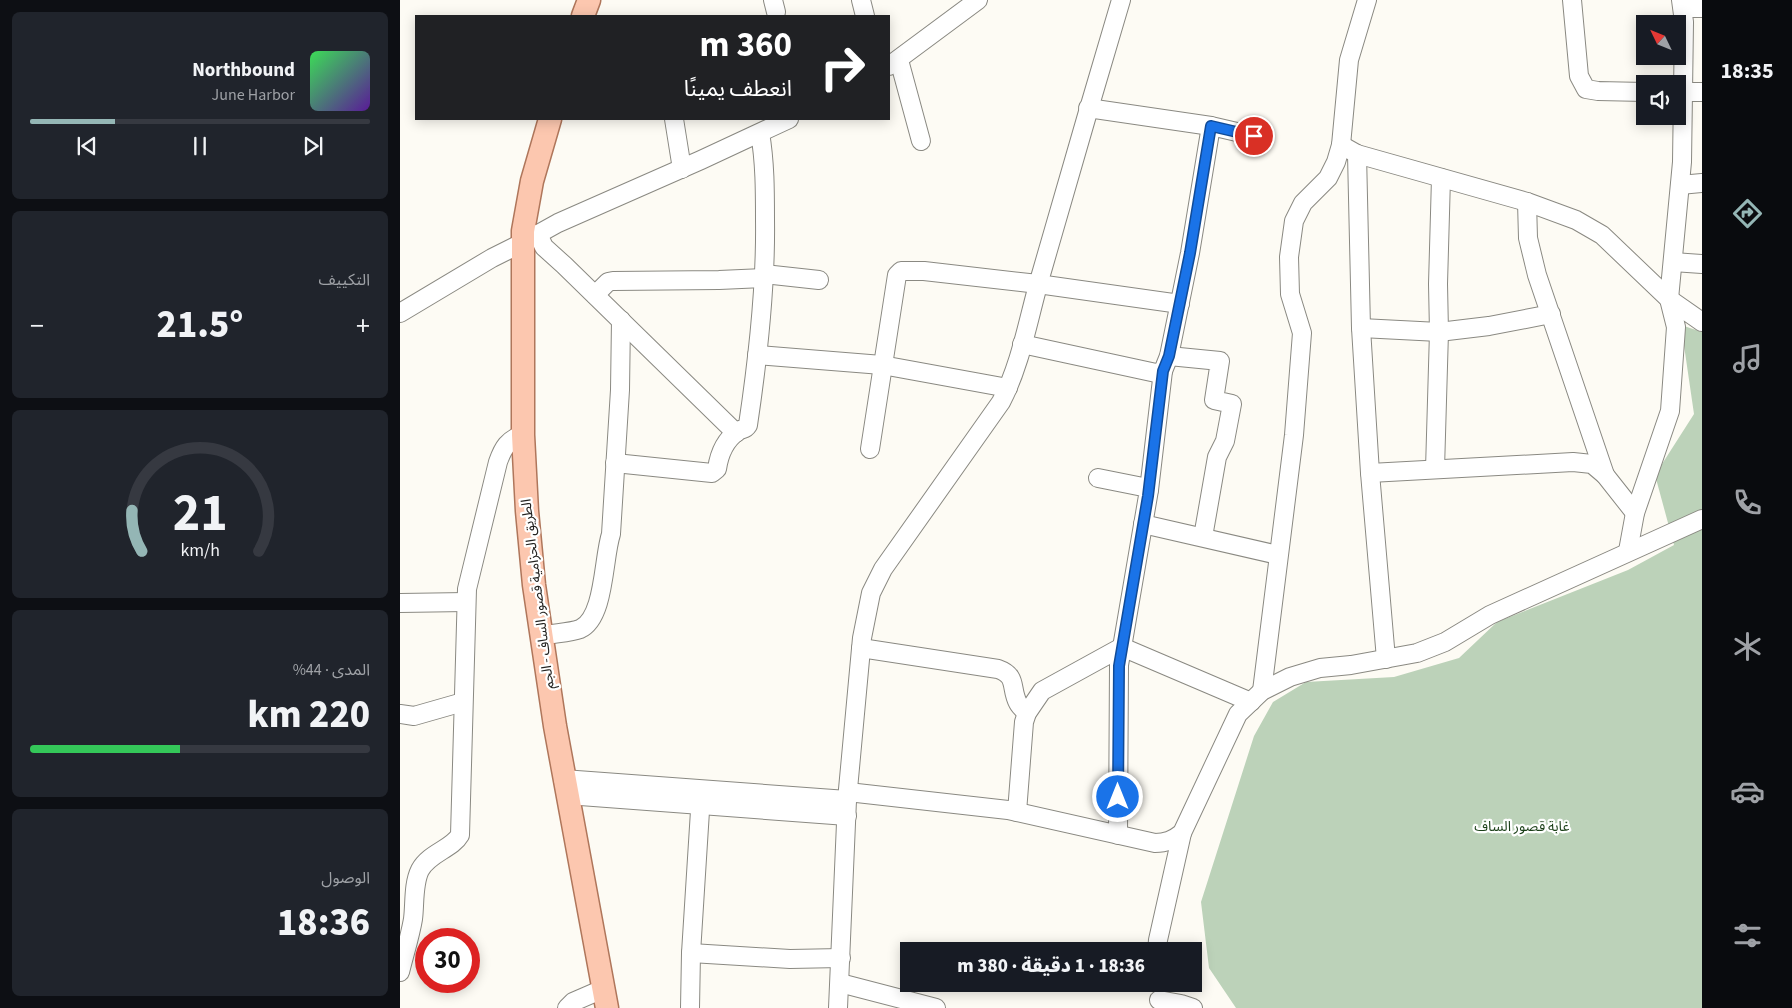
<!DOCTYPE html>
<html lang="ar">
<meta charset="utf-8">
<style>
body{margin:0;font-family:"Source Sans 3","Noto Sans Arabic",sans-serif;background:#20242c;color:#f1f3f6;direction:rtl;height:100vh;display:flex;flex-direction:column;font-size:19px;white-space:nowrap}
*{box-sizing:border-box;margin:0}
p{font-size:16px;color:#9ea1a6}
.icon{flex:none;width:28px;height:28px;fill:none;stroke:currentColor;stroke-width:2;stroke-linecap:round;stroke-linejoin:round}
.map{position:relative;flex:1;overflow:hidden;direction:ltr}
.panel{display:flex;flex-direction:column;gap:12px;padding:12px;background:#0d0f14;width:400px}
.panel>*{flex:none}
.top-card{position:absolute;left:15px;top:15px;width:475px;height:105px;border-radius:0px;box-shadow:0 2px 12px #0003;direction:rtl;background:#202124;color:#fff;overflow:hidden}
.needle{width:32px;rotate:313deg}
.controls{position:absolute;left:1236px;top:15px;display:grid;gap:10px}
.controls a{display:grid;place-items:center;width:50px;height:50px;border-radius:0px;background:#171b24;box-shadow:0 2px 12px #0003;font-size:25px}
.speed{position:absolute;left:15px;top:928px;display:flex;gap:10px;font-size:25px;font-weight:700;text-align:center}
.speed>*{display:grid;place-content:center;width:65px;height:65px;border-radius:50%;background:#171b24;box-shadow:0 2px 12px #0003;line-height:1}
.speed .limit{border:8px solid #d22;background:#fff;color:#111}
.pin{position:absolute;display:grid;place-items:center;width:42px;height:42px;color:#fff;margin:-21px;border:2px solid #fff;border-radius:50%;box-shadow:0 1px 5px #0007}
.me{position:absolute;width:55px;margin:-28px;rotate:0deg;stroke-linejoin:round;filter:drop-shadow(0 0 4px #0008)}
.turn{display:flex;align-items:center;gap:18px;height:105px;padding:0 15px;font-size:22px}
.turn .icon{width:65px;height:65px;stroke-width:2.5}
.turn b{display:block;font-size:35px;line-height:42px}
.big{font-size:38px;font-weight:800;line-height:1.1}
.panel .tile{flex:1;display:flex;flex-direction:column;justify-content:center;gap:8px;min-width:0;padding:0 18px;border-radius:8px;background:#20242c}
.panel .dial{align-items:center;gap:0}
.dial svg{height:130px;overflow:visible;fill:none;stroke:#363941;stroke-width:7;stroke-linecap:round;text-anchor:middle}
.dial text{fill:#f1f3f6;stroke:none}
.song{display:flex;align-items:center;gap:15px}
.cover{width:60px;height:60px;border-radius:8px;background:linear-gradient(135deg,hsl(130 70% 55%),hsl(270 70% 35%))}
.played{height:5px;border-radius:2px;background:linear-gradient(90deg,#94b6b5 25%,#363941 25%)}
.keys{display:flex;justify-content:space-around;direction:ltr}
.heat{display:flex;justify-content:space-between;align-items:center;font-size:28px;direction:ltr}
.charge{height:8px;border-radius:4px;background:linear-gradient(90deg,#34c759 44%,#363941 0)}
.trip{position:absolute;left:500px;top:942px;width:302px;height:50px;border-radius:0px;background:#171b24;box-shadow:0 2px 12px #0003;font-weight:800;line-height:50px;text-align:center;direction:rtl}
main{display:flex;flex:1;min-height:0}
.dock{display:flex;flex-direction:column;width:90px;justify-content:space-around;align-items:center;background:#090b0e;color:#9ea1a6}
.dock .icon{width:35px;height:35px}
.dock .active{color:#94b6b5}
.dock b{font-size:22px;color:#f1f3f6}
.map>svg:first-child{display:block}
.green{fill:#bcd2b9}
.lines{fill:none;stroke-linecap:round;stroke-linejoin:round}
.minor-casing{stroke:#8a8982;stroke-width:20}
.major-casing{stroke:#af765b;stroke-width:25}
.minor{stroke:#fff;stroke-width:18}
.major{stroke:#fcc7af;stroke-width:22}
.route-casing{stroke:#114b97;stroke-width:12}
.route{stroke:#1a73e8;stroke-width:9}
.labels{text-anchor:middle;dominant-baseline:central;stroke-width:4.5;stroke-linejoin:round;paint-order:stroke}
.street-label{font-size:14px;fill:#252422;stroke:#fff}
.park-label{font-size:14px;fill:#1a3f17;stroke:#fff}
</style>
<main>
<nav class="dock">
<b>18:35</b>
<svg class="icon active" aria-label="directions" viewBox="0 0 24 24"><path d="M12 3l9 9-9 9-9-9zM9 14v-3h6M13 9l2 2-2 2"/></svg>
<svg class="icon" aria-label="music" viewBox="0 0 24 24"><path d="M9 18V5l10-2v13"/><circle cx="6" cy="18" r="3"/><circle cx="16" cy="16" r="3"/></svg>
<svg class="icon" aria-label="phone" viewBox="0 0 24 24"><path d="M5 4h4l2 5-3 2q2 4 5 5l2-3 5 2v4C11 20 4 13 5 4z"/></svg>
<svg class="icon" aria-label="climate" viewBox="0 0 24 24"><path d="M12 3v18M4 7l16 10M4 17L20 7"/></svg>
<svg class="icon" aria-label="car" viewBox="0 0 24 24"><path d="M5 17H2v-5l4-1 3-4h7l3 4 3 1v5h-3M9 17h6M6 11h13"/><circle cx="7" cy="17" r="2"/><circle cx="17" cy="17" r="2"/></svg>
<svg class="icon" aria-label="filters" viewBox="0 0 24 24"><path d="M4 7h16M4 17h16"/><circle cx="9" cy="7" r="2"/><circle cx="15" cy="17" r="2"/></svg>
</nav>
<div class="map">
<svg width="1302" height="1008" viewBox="0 0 1302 1008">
<rect width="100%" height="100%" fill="#fdfbf4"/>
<path class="green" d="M1281,325L1302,332V1008H836L809,968L801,902L854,736L873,702L906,682L994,677L1059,658L1097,622L1228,570L1274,545L1255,475L1294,414Z"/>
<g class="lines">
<defs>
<g id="minor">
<path d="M373,0L376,12"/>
<path d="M461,0L465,16"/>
<path d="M1172,0L1179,76L1186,89L1198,91L1245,92"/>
<path d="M1283,8H1302"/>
<path d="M499,60L521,141"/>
<path d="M489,66L578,0"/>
<path d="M1278,92H1302"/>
<path d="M688,108L811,126L854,136"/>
<path d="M274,119L282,169"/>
<path d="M941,145L957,154L1127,202L1176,220L1202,235L1269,299L1282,162L1284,22L1281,0"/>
<path d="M957,154L961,328L970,473L986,659"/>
<path d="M1280,185L1302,183"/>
<path d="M1127,202L1128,238L1137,275L1205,475"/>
<path d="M138,234L144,247L164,265L336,433"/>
<path d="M1273,262L1302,264"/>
<path d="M364,274L419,280"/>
<path d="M195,295L208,282L213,281L319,280L364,278"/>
<path d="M0,313L92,258L122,243L158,223L301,160L389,119"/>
<path d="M961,328L1039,332L1089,326L1151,314"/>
<path d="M622,344L756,373L763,371L769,356L790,253L811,126"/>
<path d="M357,355L482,365L608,388"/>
<path d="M769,356L820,361L814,400L832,404L825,441L817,457L803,537"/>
<path d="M470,449L497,275L501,271H524L638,284L780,304"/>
<path d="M215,463L312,473L317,469C319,455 325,440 338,431C343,428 345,430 348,425C358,358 366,289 365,220C365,191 365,162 360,133"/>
<path d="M1035,469L1039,332L1038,284L1041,178"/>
<path d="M970,473L1173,462L1192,464L1205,475L1235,513"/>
<path d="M698,478L743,487L749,490L719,665L718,835"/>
<path d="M749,490L763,371"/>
<path d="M743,524L878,555"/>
<path d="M1228,551L1235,513L1270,411L1276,327L1269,299L1302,322"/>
<path d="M0,603L66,602"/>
<path d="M141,636C153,633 169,633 180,629C205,618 203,558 211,534L220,390L221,320"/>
<path d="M461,648L598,669C618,676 610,688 618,703C620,707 624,710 627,713"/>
<path d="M862,691L894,435L902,333L890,294L889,257L894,221L903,203L928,178L936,162L941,145L949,60L967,0"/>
<path d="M0,714L14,716L63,702"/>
<path d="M163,779L447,800"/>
<path d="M448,792L608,810L755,843C766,843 773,840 782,833L838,714L862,691L890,677L920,668L951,665L1017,653L1045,642L1090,615L1302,519"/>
<path d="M167,795L447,816"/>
<path d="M617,812L624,722L627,713L642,691L722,647L851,702"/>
<path d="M757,951L758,940L782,833"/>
<path d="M291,953L390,959L441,958"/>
<path d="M0,972C4,955 10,937 13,919C15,904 13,884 20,870C29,853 52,849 60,835L67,589L98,462C103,448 108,439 123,435"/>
<path d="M440,983L536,1008"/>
<path d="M759,1000L781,1004L793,1008"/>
<path d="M167,1008L173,1002L203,989"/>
<path d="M290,1008L291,953L301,795"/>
<path d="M438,1008L447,800L462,638L471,593L483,569L601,402C622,362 629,314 642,271C668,181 694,90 721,0"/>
</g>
<g id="major">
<path d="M183,16L189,0"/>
<path d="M150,119L132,181L123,231V435L127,511L134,585L155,726L207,1008"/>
</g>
</defs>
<use href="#minor" class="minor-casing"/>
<use href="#major" class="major-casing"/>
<use href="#minor" class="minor"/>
<use href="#major" class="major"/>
</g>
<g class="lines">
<defs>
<path id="route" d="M718,797L719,666L748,496L763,371L769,356L790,253L811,126L854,136"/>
</defs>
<use href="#route" class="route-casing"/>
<use href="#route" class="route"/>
</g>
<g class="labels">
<g class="street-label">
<text transform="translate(138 594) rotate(-97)">الطريق الحزامية قصور الساف - الجم</text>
</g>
<g class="park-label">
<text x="1122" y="827">غابة قصور الساف</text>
</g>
</g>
</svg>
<div class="controls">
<a><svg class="needle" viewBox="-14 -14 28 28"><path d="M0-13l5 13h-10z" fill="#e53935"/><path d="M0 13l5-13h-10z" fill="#9ea1a6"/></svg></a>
<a><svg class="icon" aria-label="sound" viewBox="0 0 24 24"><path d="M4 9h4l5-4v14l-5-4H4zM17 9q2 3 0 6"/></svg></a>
</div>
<div class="speed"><div class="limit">30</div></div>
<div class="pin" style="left:854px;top:136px;background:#d93025"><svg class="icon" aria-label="arrive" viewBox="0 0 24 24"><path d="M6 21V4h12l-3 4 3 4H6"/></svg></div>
<svg class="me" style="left:718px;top:797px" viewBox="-20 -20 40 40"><circle r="17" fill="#1a73e8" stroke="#fff" stroke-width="3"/><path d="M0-11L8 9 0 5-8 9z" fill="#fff"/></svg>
<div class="trip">18:36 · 1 دقيقة · 380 m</div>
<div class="top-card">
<div class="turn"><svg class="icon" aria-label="right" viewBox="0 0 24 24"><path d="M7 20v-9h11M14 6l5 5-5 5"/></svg><div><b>360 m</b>انعطف يمينًا</div></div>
</div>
</div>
<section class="panel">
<div class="tile">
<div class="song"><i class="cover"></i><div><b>Northbound</b><p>June Harbor</p></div></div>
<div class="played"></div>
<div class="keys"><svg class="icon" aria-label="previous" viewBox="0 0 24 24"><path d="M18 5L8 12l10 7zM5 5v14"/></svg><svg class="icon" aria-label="pause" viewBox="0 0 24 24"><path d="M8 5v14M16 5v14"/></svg><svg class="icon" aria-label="next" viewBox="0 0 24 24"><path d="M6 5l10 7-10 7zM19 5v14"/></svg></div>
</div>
<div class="tile"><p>التكييف</p>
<div class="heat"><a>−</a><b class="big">21.5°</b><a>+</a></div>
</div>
<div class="tile dial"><svg viewBox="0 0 100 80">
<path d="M14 69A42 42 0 1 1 86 69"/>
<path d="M14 69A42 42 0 0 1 8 44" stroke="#94b6b5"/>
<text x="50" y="56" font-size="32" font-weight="700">21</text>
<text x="50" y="72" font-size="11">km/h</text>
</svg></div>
<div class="tile"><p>المدى · 44%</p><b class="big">220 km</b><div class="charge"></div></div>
<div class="tile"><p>الوصول</p><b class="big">18:36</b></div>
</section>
</main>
